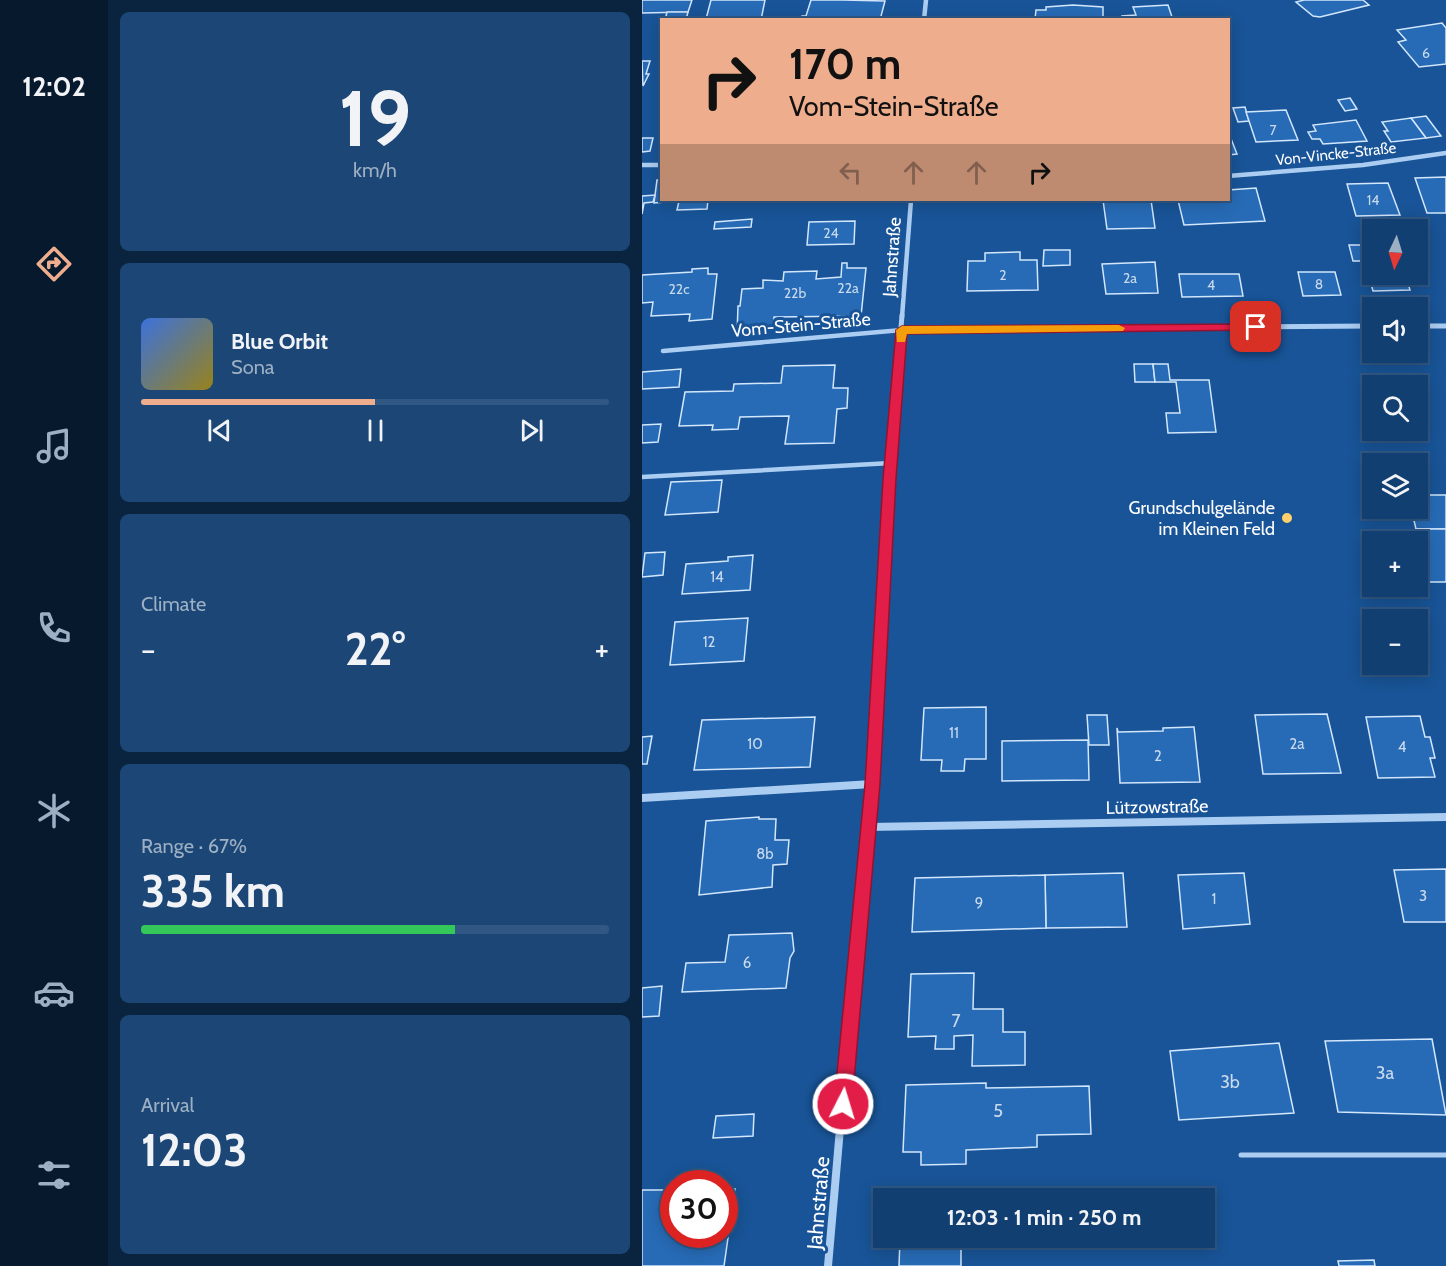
<!DOCTYPE html>
<meta charset="utf-8">
<style>
body{margin:0;font-family:Cabin,sans-serif;background:#1b4676;color:#f1f3f6;height:100vh;display:flex;flex-direction:column;font-size:22px;white-space:nowrap}
*{box-sizing:border-box;margin:0}
p{font-size:20px;color:#9cafc3}
.icon{flex:none;width:33px;height:33px;fill:none;stroke:currentColor;stroke-width:2;stroke-linecap:round;stroke-linejoin:round}
.map{position:relative;flex:1;overflow:hidden}
.sheet{display:flex;flex-direction:column;gap:12px;padding:12px;background:#0a233e;width:534px}
.sheet>*{flex:none}
.banner{position:absolute;left:18px;top:18px;width:570px;height:183px;border-radius:0px;box-shadow:0 3px 15px #0003,0 0 0 2px #315884;background:#eead8d;color:#111;overflow:hidden}
.needle{width:39px;rotate:184deg}
.tools{position:absolute;left:720px;top:219px;display:grid;gap:12px}
.tools a{display:grid;place-items:center;width:66px;height:66px;border-radius:0px;background:#123f71;box-shadow:0 3px 15px #0003,0 0 0 2px #315884;font-size:30px}
.speed{position:absolute;left:18px;top:1170px;display:flex;gap:12px;font-size:30px;font-weight:700;text-align:center}
.speed>*{display:grid;place-content:center;width:78px;height:78px;border-radius:50%;background:#123f71;box-shadow:0 3px 15px #0003,0 0 0 2px #315884;line-height:1}
.speed .limit{border:9px solid #d22;background:#fff;color:#111}
.pin{position:absolute;display:grid;place-items:center;width:51px;height:51px;color:#fff;margin:-26px;border-radius:12px;box-shadow:0 3px 9px #0006}
.me{position:absolute;width:66px;margin:-33px;rotate:5deg;stroke-linejoin:round;filter:drop-shadow(0 0 4px #0008)}
.turn{display:flex;align-items:center;gap:21px;height:126px;padding:0 30px;font-size:27px}
.turn .icon{width:78px;height:78px;stroke-width:2.5}
.turn b{display:block;font-size:42px;line-height:51px}
.lanes{display:flex;align-items:center;height:57px;padding:0 30px;background:#0003;justify-content:center;gap:30px;direction:ltr}
.lanes .off{opacity:.35}
.big{font-size:45px;font-weight:700;line-height:1.1}
.sheet .tile{flex:1;display:flex;flex-direction:column;justify-content:center;gap:9px;min-width:0;padding:0 21px;border-radius:9px;background:#1b4676}
.sheet .dial{align-items:center;gap:0}
.dial b{font-size:78px;line-height:1}
.song{display:flex;align-items:center;gap:18px}
.cover{width:72px;height:72px;border-radius:9px;background:linear-gradient(135deg,hsl(220 70% 55%),hsl(50 70% 35%))}
.played{height:6px;border-radius:3px;background:linear-gradient(90deg,#eead8d 50%,#315884 50%)}
.keys{display:flex;justify-content:space-around;direction:ltr}
.heat{display:flex;justify-content:space-between;align-items:center;font-size:33px;direction:ltr}
.charge{height:9px;border-radius:4px;background:linear-gradient(90deg,#34c759 67%,#315884 0)}
.trip{position:absolute;left:231px;top:1188px;width:342px;height:60px;border-radius:0px;background:#123f71;box-shadow:0 3px 15px #0003,0 0 0 2px #315884;font-weight:700;line-height:60px;text-align:center}
main{display:flex;flex:1;min-height:0}
.tab-bar{display:flex;flex-direction:column;width:108px;justify-content:space-around;align-items:center;background:#07192d;color:#9cafc3}
.tab-bar .icon{width:42px;height:42px}
.tab-bar .current{color:#eead8d}
.tab-bar b{font-size:27px;color:#f1f3f6}
.map>svg:first-child{display:block}
.building{fill:#276bb6;stroke:#d2e6fc;stroke-width:1.5}
.lines{fill:none;stroke-linecap:round;stroke-linejoin:round}
.lane-far1{stroke:#abcdf1;stroke-width:4.5}
.lane{stroke:#abcdf1;stroke-width:5}
.street-far2{stroke:#abcdf1;stroke-width:4.5}
.street-far1{stroke:#abcdf1;stroke-width:5}
.street{stroke:#abcdf1;stroke-width:8}
.route{fill:#e11d48;stroke:#92132f;stroke-width:1.5}
.slow{fill:#f59e0b}
.poi-dot{fill:#ffd06b;stroke:#185497;stroke-width:2}
.labels{text-anchor:middle;dominant-baseline:central;stroke-width:6;stroke-linejoin:round;paint-order:stroke}
.far-number-label{font-size:14px;fill:#c9daed}
.far-street-label{font-size:15px;fill:#fff;stroke:#185497}
.number-label{font-size:15px;fill:#c9daed}
.street-label{font-size:18px;fill:#fff;stroke:#185497}
.poi-label{font-size:18px;fill:#fff;stroke:#185497;text-anchor:end}
.near-number-label{font-size:18px;fill:#c9daed}
.near-street-label{font-size:21px;fill:#fff;stroke:#185497}
</style>
<main>
<nav class="tab-bar">
<b>12:02</b>
<svg class="icon current" aria-label="directions" viewBox="0 0 24 24"><path d="M12 3l9 9-9 9-9-9zM9 14v-3h6M13 9l2 2-2 2"/></svg>
<svg class="icon" aria-label="music" viewBox="0 0 24 24"><path d="M9 18V5l10-2v13"/><circle cx="6" cy="18" r="3"/><circle cx="16" cy="16" r="3"/></svg>
<svg class="icon" aria-label="phone" viewBox="0 0 24 24"><path d="M5 4h4l2 5-3 2q2 4 5 5l2-3 5 2v4C11 20 4 13 5 4z"/></svg>
<svg class="icon" aria-label="climate" viewBox="0 0 24 24"><path d="M12 3v18M4 7l16 10M4 17L20 7"/></svg>
<svg class="icon" aria-label="car" viewBox="0 0 24 24"><path d="M5 17H2v-5l4-1 3-4h7l3 4 3 1v5h-3M9 17h6M6 11h13"/><circle cx="7" cy="17" r="2"/><circle cx="17" cy="17" r="2"/></svg>
<svg class="icon" aria-label="filters" viewBox="0 0 24 24"><path d="M4 7h16M4 17h16"/><circle cx="9" cy="7" r="2"/><circle cx="15" cy="17" r="2"/></svg>
</nav>
<section class="sheet">
<div class="tile dial"><b>19</b><p>km/h</p></div>
<div class="tile">
<div class="song"><i class="cover"></i><div><b>Blue Orbit</b><p>Sona</p></div></div>
<div class="played"></div>
<div class="keys"><svg class="icon" aria-label="previous" viewBox="0 0 24 24"><path d="M18 5L8 12l10 7zM5 5v14"/></svg><svg class="icon" aria-label="pause" viewBox="0 0 24 24"><path d="M8 5v14M16 5v14"/></svg><svg class="icon" aria-label="next" viewBox="0 0 24 24"><path d="M6 5l10 7-10 7zM19 5v14"/></svg></div>
</div>
<div class="tile"><p>Climate</p>
<div class="heat"><a>−</a><b class="big">22°</b><a>+</a></div>
</div>
<div class="tile"><p>Range · 67%</p><b class="big">335 km</b><div class="charge"></div></div>
<div class="tile"><p>Arrival</p><b class="big">12:03</b></div>
</section>
<div class="map">
<svg width="804" height="1266" viewBox="0 0 804 1266">
<rect width="100%" height="100%" fill="#185497"/>
<g class="building">
<path d="M0,0H50L46,12L0,13Z"/>
<path d="M69,0H123L119,20H68L64,19Z"/>
<path d="M169,0H201L243,1L238,20L180,17V20H159L160,16H164Z"/>
<path d="M662,0H721L727,5L678,17L671,16L654,2Z"/>
<path d="M431,5L461,7V17L468,18V20L393,19L394,10H404V7Z"/>
<path d="M526,5L531,20H481L480,16L494,15L491,7Z"/>
<path d="M25,12H46L44,20H23Z"/>
<path d="M800,23L804,28V64L777,67L756,42L764,40L755,30Z"/>
<path d="M0,61H8L4,74H7L1,86Z"/>
<path d="M708,98L715,109L703,111L696,100Z"/>
<path d="M603,107L607,121L596,122L591,108Z"/>
<path d="M644,110L656,140L614,142L604,112Z"/>
<path d="M784,116L799,136L784,138L769,118Z"/>
<path d="M769,118L784,138L749,142L742,131H746L740,122Z"/>
<path d="M714,120L725,141L681,144L678,139H670L666,132L674,131L671,125Z"/>
<path d="M586,131L595,154L586,155Z"/>
<path d="M0,138H11L8,151L0,152Z"/>
<path d="M804,177V213H785L773,178Z"/>
<path d="M15,180H20V200H66L65,209L35,210L37,201L12,203Z"/>
<path d="M746,183L758,215L714,216L705,184Z"/>
<path d="M614,188L623,221L542,225L536,200H586V190Z"/>
<path d="M13,195L11,202L2,203L0,214V196Z"/>
<path d="M461,200H509L513,228L465,229Z"/>
<path d="M110,219L109,227L72,229L73,222Z"/>
<path d="M213,221L212,244L165,245L167,222Z"/>
<path d="M707,245H720L725,261H711Z"/>
<path d="M402,250H428V265L401,266Z"/>
<path d="M378,252V260H395L396,290L325,291L326,261H343V253Z"/>
<path d="M513,262L516,293L464,294L460,264Z"/>
<path d="M200,263H205V268H224L219,316L132,317L131,327L119,326V334L95,335L96,306H98L100,289L121,288V280L141,281L142,272L175,271L174,279L199,277Z"/>
<path d="M66,268V274H75L70,319L47,321L48,314L9,316L11,302L0,303V275L50,272V269Z"/>
<path d="M725,269H730V274H763L768,290L731,291Z"/>
<path d="M656,272H693L699,295L661,296Z"/>
<path d="M537,274H597L601,296L540,297Z"/>
<path d="M492,364H511L513,382H493Z"/>
<path d="M511,364H526L528,380H567L574,432L526,433L524,413H538L534,382H513Z"/>
<path d="M193,365L191,388H206L205,408L195,409L192,443L143,444L147,416L98,417L96,429L70,430L71,425L37,426L43,392L91,391L92,384L139,383L141,366Z"/>
<path d="M39,369L37,387L0,389V372Z"/>
<path d="M19,424L16,442L0,443V425Z"/>
<path d="M80,480L76,512L23,515L29,482Z"/>
<path d="M776,495H804V529H774L769,508H776Z"/>
<path d="M774,529H804V582H787Z"/>
<path d="M23,552L21,575L0,577L3,553Z"/>
<path d="M111,555L108,590L40,594L44,564L86,561V557Z"/>
<path d="M106,618L102,661L28,665L33,622Z"/>
<path d="M344,707V759H323L322,771H299L300,760H279L282,708Z"/>
<path d="M685,714L699,773L621,774L613,715Z"/>
<path d="M445,715H465L467,745H447Z"/>
<path d="M778,716L783,737H788L793,758H788L793,777L736,778L724,717Z"/>
<path d="M173,717L168,767L52,770L60,720Z"/>
<path d="M551,727H552L558,782L478,783L475,728L476,732L521,731V728Z"/>
<path d="M10,736L5,764H0V737Z"/>
<path d="M446,740L447,780L360,781V741Z"/>
<path d="M117,817V819H134L133,840H147L145,864L131,865L130,887L57,895L64,821Z"/>
<path d="M804,869V922H762L752,870Z"/>
<path d="M481,873L485,927L404,928L403,875Z"/>
<path d="M602,873L608,924L541,929L536,875Z"/>
<path d="M403,875L404,928L270,932L273,878Z"/>
<path d="M150,933L152,951L148,958L144,988L40,992L44,963L83,962L87,935Z"/>
<path d="M332,973L331,1009H361V1032H383V1065L330,1066L331,1035L312,1036V1049H293L294,1036L266,1037L269,974Z"/>
<path d="M20,986L17,1016L0,1017V988Z"/>
<path d="M790,1039L804,1115L696,1112L683,1041Z"/>
<path d="M637,1043L652,1113L537,1120L528,1051Z"/>
<path d="M344,1083V1088L447,1086L449,1134L395,1135V1147L324,1150V1164L279,1165V1152H261L264,1085Z"/>
<path d="M112,1114L111,1136L71,1138L74,1116Z"/>
<path d="M82,1189H93L82,1266H0V1190H32V1234H82Z"/>
<path d="M258,1239H284V1247H319V1266H257Z"/>
<path d="M732,1260L733,1266H697L696,1261Z"/>
</g>
<g class="lines">
<g class="lane-far1">
<path d="M21,351L260,330"/>
<path d="M0,477L249,463"/>
</g>
<path class="lane" d="M599,1155H804"/>
<g class="street-far2">
<path d="M282,20L284,0"/>
<path d="M0,165H20"/>
<path d="M586,176L721,165L804,153"/>
<path d="M260,317L269,200"/>
</g>
<g class="street-far1">
<path d="M776,326H804"/>
<path d="M260,330L730,326"/>
<path d="M233,729L247,479L260,315"/>
</g>
<g class="street">
<path d="M0,798L230,784"/>
<path d="M226,827L804,817"/>
<path d="M186,1266L233,728"/>
</g>
</g>
<path class="route" d="M614,324L620,327L618,330L265,334L254,479L238,784L210,1104L207,1111L201,1113L195,1111L192,1104L223,784L241,479L254,330L260,326Z"/>
<path class="slow" d="M477,325L483,328L481,331L265,334L263,342H255L254,330L260,326Z"/>
<circle class="poi-dot" cx="645" cy="518" r="6"/>
<g class="labels">
<g class="far-number-label">
<text x="784" y="53">6</text>
<text x="631" y="130">7</text>
<text x="731" y="200">14</text>
<text x="189" y="233">24</text>
<text x="361" y="275">2</text>
<text x="488" y="278">2a</text>
<text x="677" y="284">8</text>
<text x="569" y="285">4</text>
<text x="206" y="288">22a</text>
<text x="37" y="289">22c</text>
<text x="153" y="293">22b</text>
</g>
<g class="far-street-label">
<text transform="translate(694 154) rotate(-6)">Von-Vincke-Straße</text>
</g>
<g class="number-label">
<text x="75" y="577">14</text>
<text x="67" y="642">12</text>
<text x="312" y="733">11</text>
<text x="113" y="744">10</text>
<text x="655" y="744">2a</text>
<text x="760" y="747">4</text>
<text x="516" y="756">2</text>
<text x="123" y="854">8b</text>
<text x="781" y="896">3</text>
<text x="572" y="899">1</text>
<text x="337" y="903">9</text>
<text x="105" y="963">6</text>
</g>
<g class="street-label">
<text transform="translate(250 257) rotate(-86)">Jahnstraße</text>
<text transform="translate(159 325) rotate(-5)">Vom-Stein-Straße</text>
<text transform="translate(515 807) rotate(-1)">Lützowstraße</text>
</g>
<g class="poi-label">
<text x="633" y="508">Grundschulgelände<tspan x="633" dy="21">im Kleinen Feld</tspan></text>
</g>
<g class="near-number-label">
<text x="314" y="1021">7</text>
<text x="743" y="1073">3a</text>
<text x="588" y="1082">3b</text>
<text x="356" y="1111">5</text>
</g>
<g class="near-street-label">
<text transform="translate(176 1203) rotate(-85)">Jahnstraße</text>
</g>
</g>
</svg>
<div class="tools">
<a><svg class="needle" viewBox="-14 -14 28 28"><path d="M0-13l5 13h-10z" fill="#e53935"/><path d="M0 13l5-13h-10z" fill="#9cafc3"/></svg></a>
<a><svg class="icon" aria-label="sound" viewBox="0 0 24 24"><path d="M4 9h4l5-4v14l-5-4H4zM17 9q2 3 0 6"/></svg></a>
<a><svg class="icon" aria-label="search" viewBox="0 0 24 24"><circle cx="10" cy="10" r="6"/><path d="M15 15l6 6"/></svg></a>
<a><svg class="icon" aria-label="layers" viewBox="0 0 24 24"><path d="M12 4l9 5-9 5-9-5zM3 14l9 5 9-5"/></svg></a>
<a>+</a>
<a>−</a>
</div>
<div class="speed"><div class="limit">30</div></div>
<div class="pin" style="left:614px;top:327px;background:#d93025"><svg class="icon" aria-label="arrive" viewBox="0 0 24 24"><path d="M6 21V4h12l-3 4 3 4H6"/></svg></div>
<svg class="me" style="left:201px;top:1104px" viewBox="-20 -20 40 40"><circle r="17" fill="#e11d48" stroke="#fff" stroke-width="3"/><path d="M0-11L8 9 0 5-8 9z" fill="#fff"/></svg>
<div class="trip">12:03 · 1 min · 250 m</div>
<div class="banner">
<div class="turn"><svg class="icon" aria-label="right" viewBox="0 0 24 24"><path d="M7 20v-9h11M14 6l5 5-5 5"/></svg><div><b>170 m</b>Vom-Stein-Straße</div></div>
<div class="lanes"><svg class="icon off" aria-label="left" viewBox="0 0 24 24"><path d="M17 20v-9H6M10 6l-5 5 5 5"/></svg><svg class="icon off" aria-label="ahead" viewBox="0 0 24 24"><path d="M12 20V5M6 11l6-6 6 6"/></svg><svg class="icon off" aria-label="ahead" viewBox="0 0 24 24"><path d="M12 20V5M6 11l6-6 6 6"/></svg><svg class="icon" aria-label="right" viewBox="0 0 24 24"><path d="M7 20v-9h11M14 6l5 5-5 5"/></svg></div>
</div>
</div>
</main>
